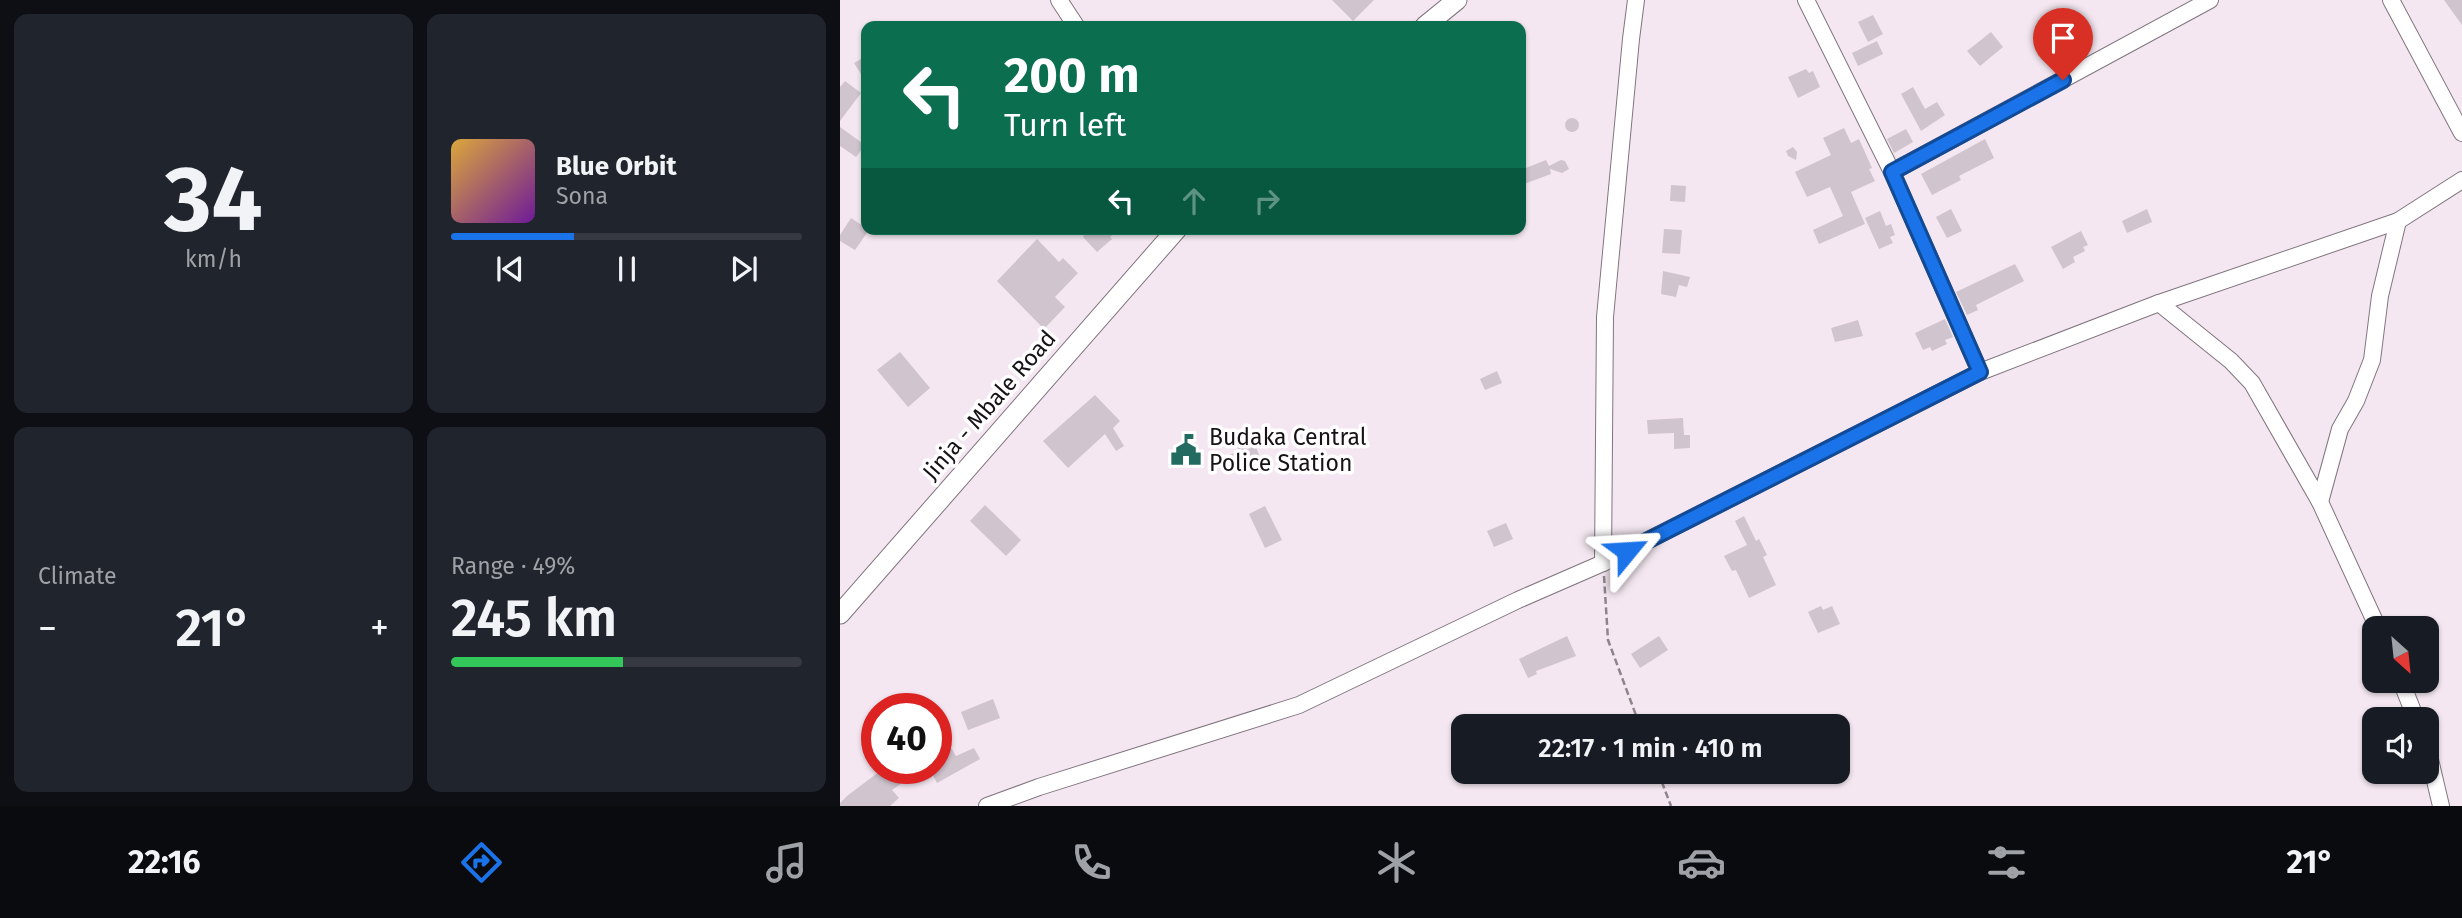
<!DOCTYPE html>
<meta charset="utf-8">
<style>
body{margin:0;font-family:"Fira Sans",sans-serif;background:#20242c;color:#f1f3f6;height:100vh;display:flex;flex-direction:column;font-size:26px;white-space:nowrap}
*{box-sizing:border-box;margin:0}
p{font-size:23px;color:#9ea1a6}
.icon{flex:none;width:38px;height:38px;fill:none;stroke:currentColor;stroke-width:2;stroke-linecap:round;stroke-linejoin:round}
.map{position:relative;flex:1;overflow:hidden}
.drawer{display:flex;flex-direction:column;gap:14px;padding:14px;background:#0d0f14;width:840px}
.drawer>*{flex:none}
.guide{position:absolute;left:21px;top:21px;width:665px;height:214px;border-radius:14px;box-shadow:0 2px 5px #0004;background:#0b6e4f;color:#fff;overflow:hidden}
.needle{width:46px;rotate:153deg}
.tools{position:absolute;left:1522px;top:616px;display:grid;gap:14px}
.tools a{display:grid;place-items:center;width:77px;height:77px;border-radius:14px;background:#171b24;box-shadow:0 2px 5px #0004;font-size:35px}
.speed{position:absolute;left:21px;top:693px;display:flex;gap:14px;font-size:35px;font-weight:700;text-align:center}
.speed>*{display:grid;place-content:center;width:91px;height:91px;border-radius:50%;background:#171b24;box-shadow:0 2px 5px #0004;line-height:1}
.speed .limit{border:10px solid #d22;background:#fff;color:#111}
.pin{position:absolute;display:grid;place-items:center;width:60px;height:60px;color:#fff;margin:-72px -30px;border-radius:50% 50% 50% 0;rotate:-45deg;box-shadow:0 0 7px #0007}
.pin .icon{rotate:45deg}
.me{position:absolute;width:77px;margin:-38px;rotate:63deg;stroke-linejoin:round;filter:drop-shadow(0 0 5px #0008)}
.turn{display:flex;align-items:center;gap:24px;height:147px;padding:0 28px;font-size:32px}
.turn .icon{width:91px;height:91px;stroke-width:2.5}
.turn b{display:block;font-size:49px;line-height:60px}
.lanes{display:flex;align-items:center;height:66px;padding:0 28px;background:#0003;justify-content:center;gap:35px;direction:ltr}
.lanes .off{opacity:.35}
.big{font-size:52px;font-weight:600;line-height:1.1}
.drawer .widget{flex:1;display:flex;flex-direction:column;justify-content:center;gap:10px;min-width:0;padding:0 24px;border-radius:14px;background:#20242c}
.drawer .dial{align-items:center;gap:0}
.dial b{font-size:91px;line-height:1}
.song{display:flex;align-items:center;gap:21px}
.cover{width:84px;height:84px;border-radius:10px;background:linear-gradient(135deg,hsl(40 70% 55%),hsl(280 70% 35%))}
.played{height:7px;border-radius:4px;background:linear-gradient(90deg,#1a73e8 35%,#363941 35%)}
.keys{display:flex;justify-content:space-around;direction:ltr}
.heat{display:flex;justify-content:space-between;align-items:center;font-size:38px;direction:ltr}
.charge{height:10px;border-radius:5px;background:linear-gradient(90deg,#34c759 49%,#363941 0)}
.drawer .tiles{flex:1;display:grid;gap:14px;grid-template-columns:repeat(2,1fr)}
.trip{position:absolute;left:611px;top:714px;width:399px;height:70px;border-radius:14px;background:#171b24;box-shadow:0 2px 5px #0004;font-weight:600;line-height:70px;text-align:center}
.dock{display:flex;height:112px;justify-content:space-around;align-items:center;background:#090b0e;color:#9ea1a6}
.dock .icon{width:49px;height:49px}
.dock .on{color:#1a73e8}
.dock b{font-size:32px;color:#f1f3f6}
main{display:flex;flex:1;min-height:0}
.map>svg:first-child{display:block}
.building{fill:#d0c4ce}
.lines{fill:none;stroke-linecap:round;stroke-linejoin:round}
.minor-casing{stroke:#80757e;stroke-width:18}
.major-casing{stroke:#80757e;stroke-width:21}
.path{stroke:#8e858b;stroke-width:2.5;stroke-dasharray:7 3.5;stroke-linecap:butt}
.minor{stroke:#fff;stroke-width:16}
.major{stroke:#fff;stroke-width:19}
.route-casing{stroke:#114b97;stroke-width:18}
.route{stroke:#1a73e8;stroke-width:12}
.labels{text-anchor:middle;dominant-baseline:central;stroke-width:7;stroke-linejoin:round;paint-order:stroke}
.street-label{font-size:23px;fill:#161215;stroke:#fff}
.poi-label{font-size:23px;fill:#161215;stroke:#fff;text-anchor:start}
</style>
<main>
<section class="drawer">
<div class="tiles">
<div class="widget dial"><b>34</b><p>km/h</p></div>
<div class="widget">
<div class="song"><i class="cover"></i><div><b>Blue Orbit</b><p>Sona</p></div></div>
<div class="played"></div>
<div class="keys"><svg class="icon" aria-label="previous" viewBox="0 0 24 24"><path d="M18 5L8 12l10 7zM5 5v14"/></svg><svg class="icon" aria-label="pause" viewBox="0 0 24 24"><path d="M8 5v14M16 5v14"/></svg><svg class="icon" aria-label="next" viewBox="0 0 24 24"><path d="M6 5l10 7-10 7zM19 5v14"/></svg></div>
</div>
<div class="widget"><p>Climate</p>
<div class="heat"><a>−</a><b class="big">21°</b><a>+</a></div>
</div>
<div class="widget"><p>Range · 49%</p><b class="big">245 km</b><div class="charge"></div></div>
</div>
</section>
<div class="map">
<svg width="1622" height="806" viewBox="0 0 1622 806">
<rect width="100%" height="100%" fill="#f4e7f1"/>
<g class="building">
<path d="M492,0H534L513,21Z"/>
<path d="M1604,0H1622V25Z"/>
<path d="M1033,15L1043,34L1028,42L1018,22Z"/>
<path d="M1151,32L1163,47L1140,66L1127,51Z"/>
<path d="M1037,41L1043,54L1018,66L1012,53Z"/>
<path d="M26,56V82L14,63Z"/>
<path d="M966,69L969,73L973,71L980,87L958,98L948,77Z"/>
<path d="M5,81L21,93L0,121V87Z"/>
<path d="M1073,87L1085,109L1097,102L1105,115L1081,131L1061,94Z"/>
<circle cx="732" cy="125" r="7"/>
<path d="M0,127L25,145L16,157L0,146Z"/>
<path d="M1004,128L1011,143L1019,139L1032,168L1029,169L1035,181L1011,192L1025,224L979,244L973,230L1003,216L990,187L967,197L955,172L991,155L983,138Z"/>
<path d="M1066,129L1073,142L1054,153L1047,139Z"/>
<path d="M1145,139L1154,158L1119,176L1121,180L1092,195L1081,174Z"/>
<path d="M953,147L957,152L956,160L948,156L946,151Z"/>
<path d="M706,160L709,166L721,160L725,161L729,169L722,173L710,169L711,174L681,185V170Z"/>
<path d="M831,185L846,186L845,202L830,201Z"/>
<path d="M1111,209L1122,231L1107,238L1096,217Z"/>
<path d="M1307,209L1312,222L1287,233L1282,221Z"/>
<path d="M1040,211L1046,226L1051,224L1055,235L1050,237L1053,243L1039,249L1025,218Z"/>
<path d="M11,218L29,230L15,250L0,241V235Z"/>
<path d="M239,229H279L270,237L272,239L257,252L243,237L244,235Z"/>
<path d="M824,229L842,230L840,254L822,253Z"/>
<path d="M1241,231L1248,245L1243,247L1245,251L1233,257L1235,262L1223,269L1211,247Z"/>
<path d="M197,239L219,262L223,258L238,273L215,297L225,307L204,329L157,281Z"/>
<path d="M1175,264L1184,281L1136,305L1138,310L1127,315L1116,292Z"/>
<path d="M823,271L850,277L847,287L839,285L836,297L821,294Z"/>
<path d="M1105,319L1113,337L1105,340L1107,344L1092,351L1090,347L1083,350L1075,333Z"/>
<path d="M1018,320L1023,336L995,342L991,328Z"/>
<path d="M60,352L90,388L68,407L37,370Z"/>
<path d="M657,371L662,383L645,390L640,379Z"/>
<path d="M255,395L280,421L273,428L284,446L276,451L265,434L228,468L203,441Z"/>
<path d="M843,418L844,435H850V448L834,449V433L808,434L807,420Z"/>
<path d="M412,437L421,460L408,467L403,460L387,468L382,459L399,450L396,445Z"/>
<path d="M145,505L181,540L166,556L130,521Z"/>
<path d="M425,506L442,540L425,548L409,514Z"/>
<path d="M904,516L916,541L919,539L927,555L923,557L936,585L909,598L896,570L892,571L884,556L907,545L895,521Z"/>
<path d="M666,523L673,539L654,547L647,531Z"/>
<path d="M981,606L983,610L992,606L1000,624L978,633L968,612Z"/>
<path d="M727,636L736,656L696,671L697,674L688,678L679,659Z"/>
<path d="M819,636L828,650L800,668L791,654Z"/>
<path d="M153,699L160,718L128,730L121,712Z"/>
<path d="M96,723L116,756L134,748L140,759L97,783L89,768H96Z"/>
<path d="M44,768H83L52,790L59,798L50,806H0V803L7,796Z"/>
</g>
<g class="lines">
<defs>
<g id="minor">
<path d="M219,0L236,26"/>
<path d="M966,0L1052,172L1140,372"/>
<path d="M1551,0L1622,133"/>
<path d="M1052,172L1370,0"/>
<path d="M1319,303L1558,221L1622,180"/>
<path d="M1480,502L1500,429L1516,401L1532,360L1540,296L1558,221"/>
<path d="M763,563L765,317L791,39L796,0"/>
<path d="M1561,681L1576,719"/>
<path d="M1587,747L1601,806"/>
<path d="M147,806L199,787L459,705L678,600L763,563L1140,372L1319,303L1391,361L1412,383L1480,502L1538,628"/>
</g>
<g id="major">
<path d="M585,26L617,0"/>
<path d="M0,614L337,229"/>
</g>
</defs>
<use href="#minor" class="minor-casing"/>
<use href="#major" class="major-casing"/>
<g class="path">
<path d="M764,576L768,640L800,726"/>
<path d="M818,772L831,806"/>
</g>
<use href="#minor" class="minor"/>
<use href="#major" class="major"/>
</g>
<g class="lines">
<defs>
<path id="route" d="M787,551L1140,372L1052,172L1223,80"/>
</defs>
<use href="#route" class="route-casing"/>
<use href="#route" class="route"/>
</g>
<defs>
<symbol id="civic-bare" viewBox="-9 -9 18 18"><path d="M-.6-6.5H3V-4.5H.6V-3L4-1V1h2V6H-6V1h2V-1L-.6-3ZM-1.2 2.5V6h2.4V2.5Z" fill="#236a60" stroke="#fff" stroke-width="2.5" paint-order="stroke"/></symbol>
</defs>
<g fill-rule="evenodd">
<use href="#civic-bare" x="324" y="428" width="44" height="44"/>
</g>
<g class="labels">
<g class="street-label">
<text transform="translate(149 405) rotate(-49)">Jinja - Mbale Road</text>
</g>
<g class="poi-label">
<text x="369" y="437">Budaka Central<tspan x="369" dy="26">Police Station</tspan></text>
</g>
</g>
</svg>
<div class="tools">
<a><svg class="needle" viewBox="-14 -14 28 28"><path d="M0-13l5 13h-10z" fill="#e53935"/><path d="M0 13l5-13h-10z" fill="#9ea1a6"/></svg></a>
<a><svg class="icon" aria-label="sound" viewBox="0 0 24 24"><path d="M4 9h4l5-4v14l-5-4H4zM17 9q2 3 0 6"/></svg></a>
</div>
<div class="speed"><div class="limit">40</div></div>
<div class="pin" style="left:1223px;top:80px;background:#d93025"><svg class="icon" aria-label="arrive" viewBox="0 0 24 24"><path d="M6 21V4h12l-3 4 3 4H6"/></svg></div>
<svg class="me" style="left:787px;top:551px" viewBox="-20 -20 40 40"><path d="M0-17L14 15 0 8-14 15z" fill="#1a73e8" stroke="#fff" stroke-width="4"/></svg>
<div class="trip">22:17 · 1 min · 410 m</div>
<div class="guide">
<div class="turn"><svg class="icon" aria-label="left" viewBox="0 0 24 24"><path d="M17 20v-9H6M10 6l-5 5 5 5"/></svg><div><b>200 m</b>Turn left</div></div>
<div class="lanes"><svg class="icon" aria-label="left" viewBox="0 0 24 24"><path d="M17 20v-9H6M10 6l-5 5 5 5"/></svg><svg class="icon off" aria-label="ahead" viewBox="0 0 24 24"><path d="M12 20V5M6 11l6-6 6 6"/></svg><svg class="icon off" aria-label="right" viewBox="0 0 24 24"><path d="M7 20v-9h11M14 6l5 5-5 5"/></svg></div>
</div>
</div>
</main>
<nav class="dock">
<b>22:16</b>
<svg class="icon on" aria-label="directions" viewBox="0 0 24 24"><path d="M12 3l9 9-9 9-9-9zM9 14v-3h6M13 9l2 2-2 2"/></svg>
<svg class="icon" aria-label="music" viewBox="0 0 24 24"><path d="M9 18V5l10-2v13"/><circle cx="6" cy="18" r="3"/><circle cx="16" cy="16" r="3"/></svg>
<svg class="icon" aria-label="phone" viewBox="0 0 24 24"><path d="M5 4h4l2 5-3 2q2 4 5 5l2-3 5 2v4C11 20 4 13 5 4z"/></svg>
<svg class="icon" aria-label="climate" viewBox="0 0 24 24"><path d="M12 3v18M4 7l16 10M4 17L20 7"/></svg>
<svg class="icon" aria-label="car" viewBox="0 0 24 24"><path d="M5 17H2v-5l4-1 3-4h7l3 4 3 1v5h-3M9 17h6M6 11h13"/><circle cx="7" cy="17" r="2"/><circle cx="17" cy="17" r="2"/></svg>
<svg class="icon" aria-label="filters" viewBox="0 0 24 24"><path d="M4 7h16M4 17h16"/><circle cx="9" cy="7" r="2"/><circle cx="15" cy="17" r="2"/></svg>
<b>21°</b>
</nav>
